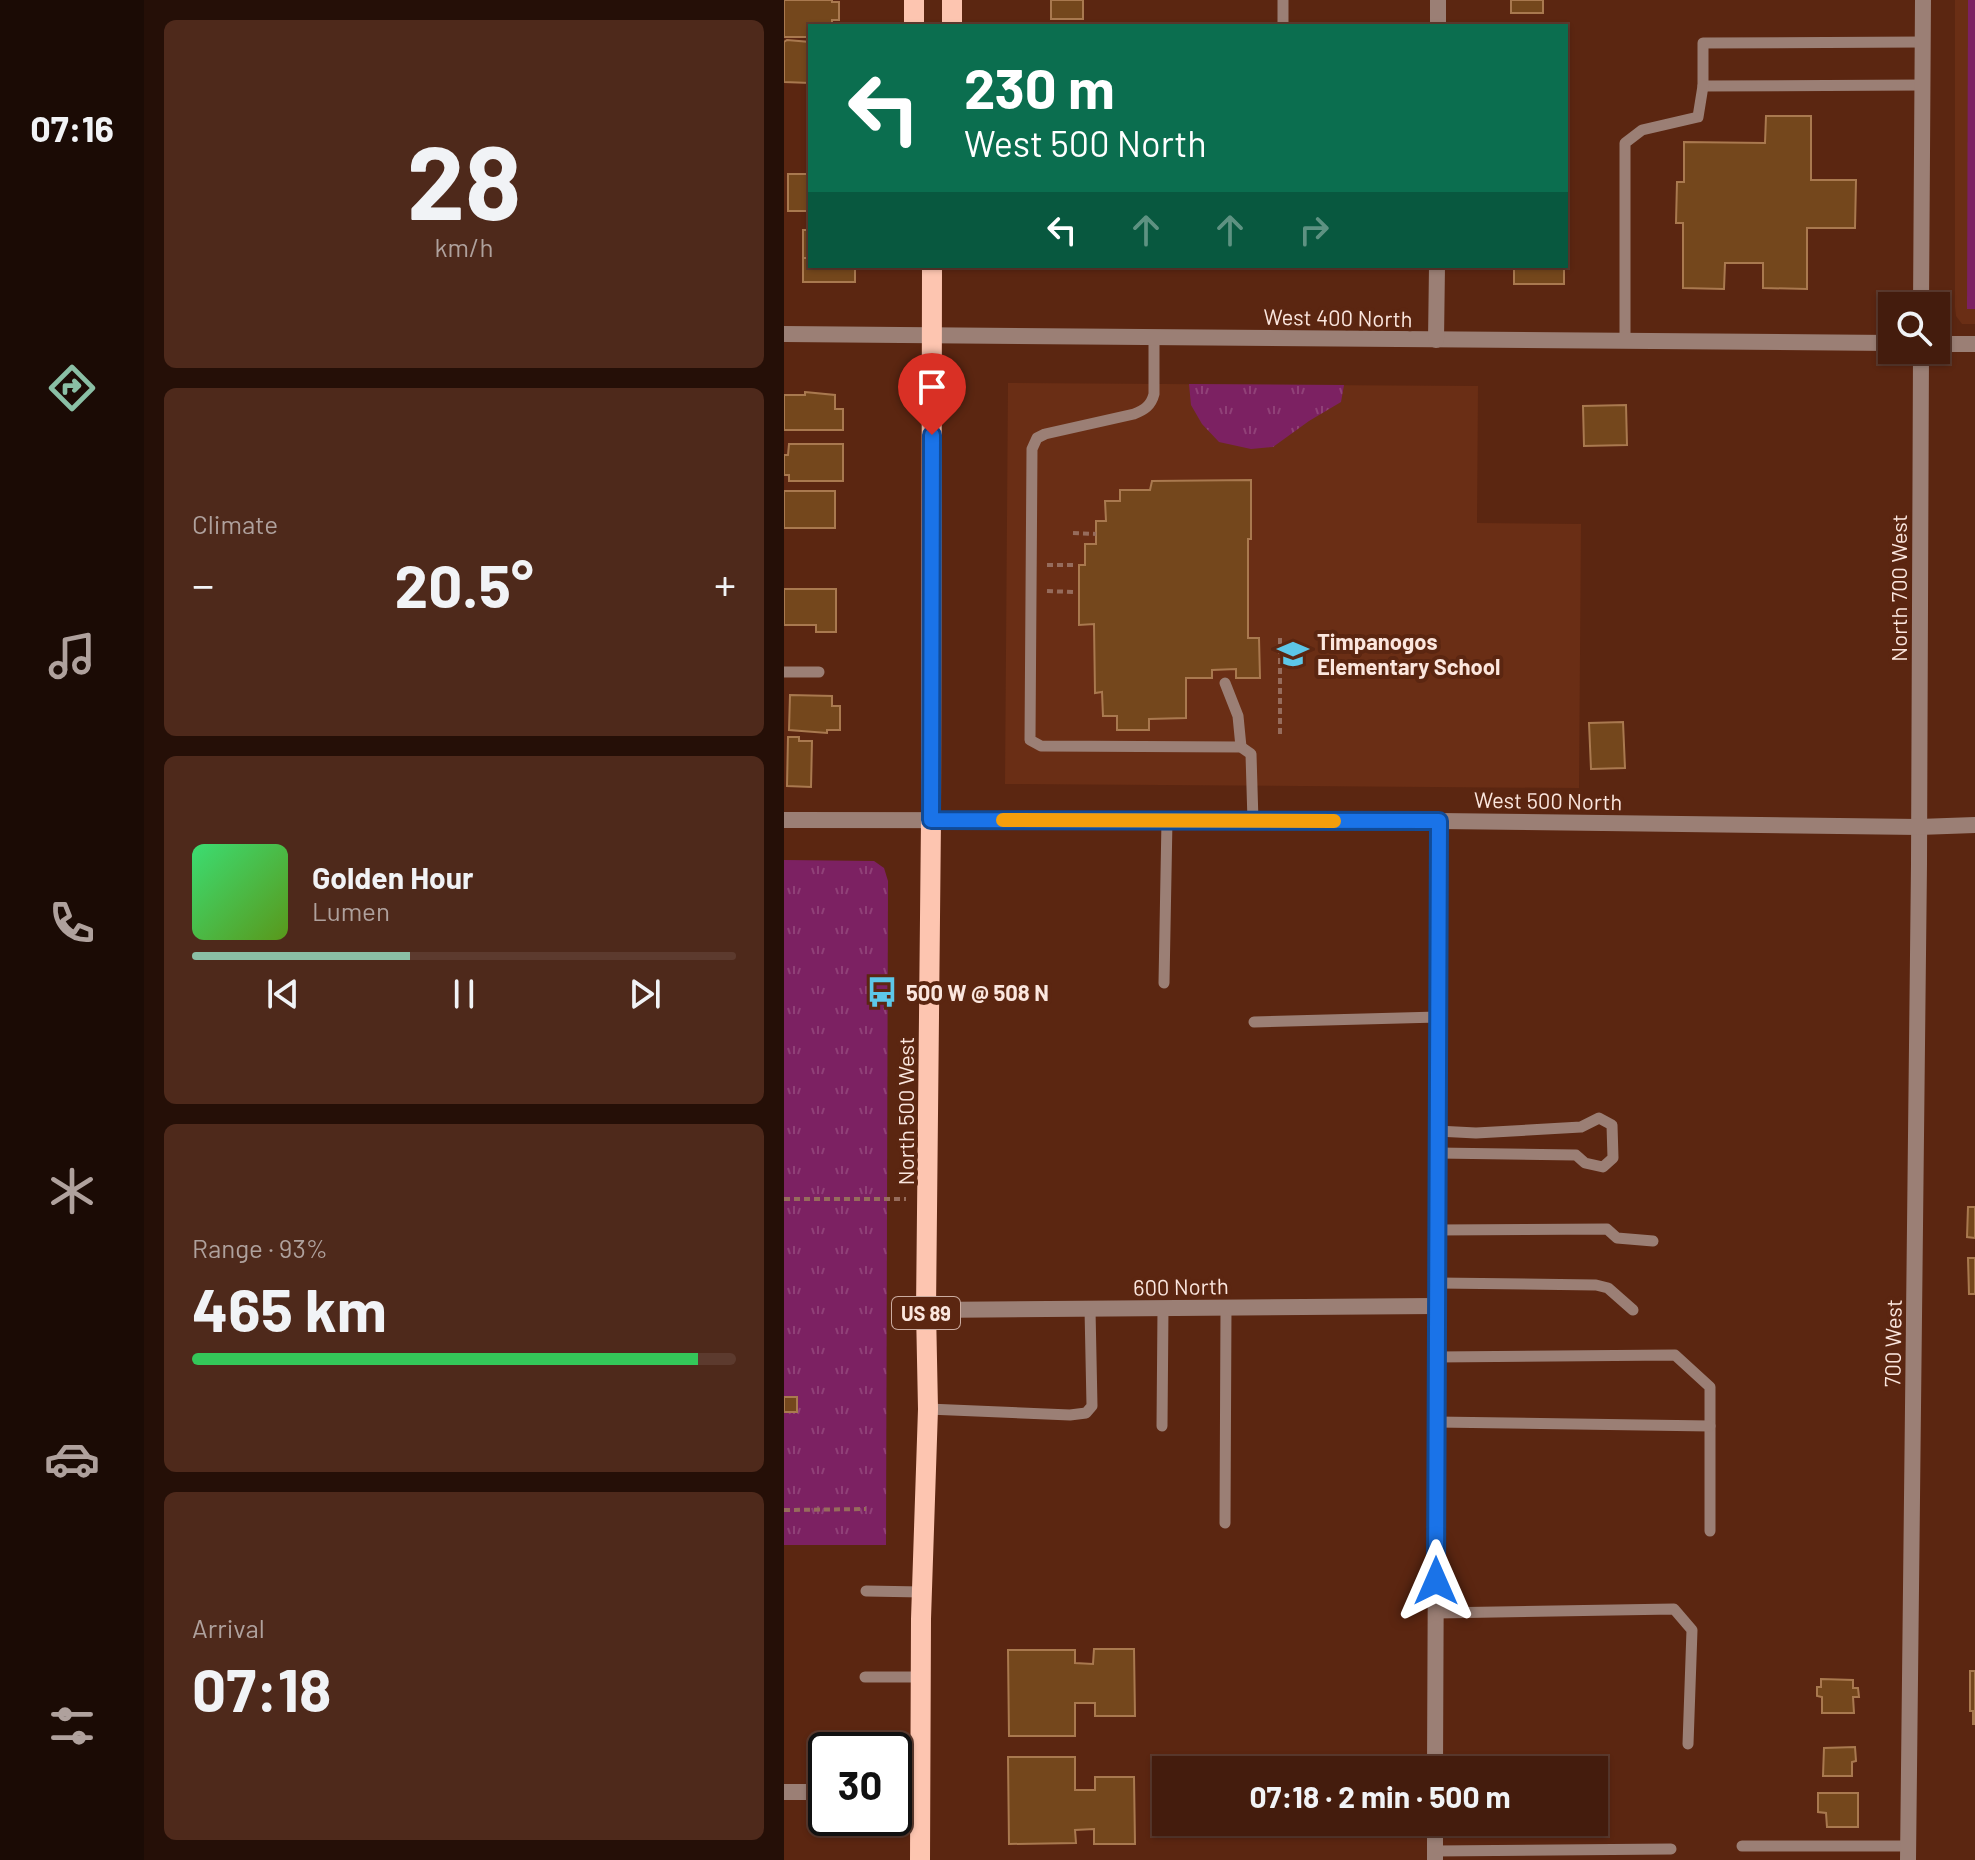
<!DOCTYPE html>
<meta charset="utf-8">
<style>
body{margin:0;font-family:Barlow,sans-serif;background:#4e291b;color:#f1f3f6;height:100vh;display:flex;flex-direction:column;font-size:30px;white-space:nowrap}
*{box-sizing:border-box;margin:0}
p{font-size:26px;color:#afa19d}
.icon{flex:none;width:44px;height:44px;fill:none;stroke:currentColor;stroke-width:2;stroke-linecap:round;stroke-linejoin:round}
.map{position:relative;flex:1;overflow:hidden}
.side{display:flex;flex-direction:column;gap:20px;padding:20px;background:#250f07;width:640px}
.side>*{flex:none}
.guide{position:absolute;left:24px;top:24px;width:760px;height:244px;border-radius:0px;box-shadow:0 2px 6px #0004,0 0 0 2px #5c3a2e;background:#0b6e4f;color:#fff;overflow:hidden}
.controls{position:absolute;left:1094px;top:292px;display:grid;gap:16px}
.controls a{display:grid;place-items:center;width:72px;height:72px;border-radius:0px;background:#441c0d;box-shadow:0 2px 6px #0004,0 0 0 2px #5c3a2e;font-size:40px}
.speed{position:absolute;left:24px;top:1732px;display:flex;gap:16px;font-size:40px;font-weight:700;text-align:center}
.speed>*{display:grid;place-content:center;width:104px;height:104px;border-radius:50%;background:#441c0d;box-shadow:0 2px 6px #0004,0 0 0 2px #5c3a2e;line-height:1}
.speed .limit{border:4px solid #111;border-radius:12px;background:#fff;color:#111}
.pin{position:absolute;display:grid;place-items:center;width:68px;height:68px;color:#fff;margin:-82px -34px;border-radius:50% 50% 50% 0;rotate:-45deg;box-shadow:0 0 8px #0007}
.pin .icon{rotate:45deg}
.me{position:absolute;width:88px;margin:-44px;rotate:0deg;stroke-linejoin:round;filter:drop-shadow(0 0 6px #0008)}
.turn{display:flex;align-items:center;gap:28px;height:168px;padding:0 24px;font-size:36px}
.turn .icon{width:104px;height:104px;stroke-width:2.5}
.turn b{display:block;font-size:56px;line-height:68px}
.lanes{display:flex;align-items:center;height:76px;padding:0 24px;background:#0003;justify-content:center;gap:40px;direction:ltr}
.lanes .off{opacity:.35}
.big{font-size:60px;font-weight:700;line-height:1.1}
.side .card{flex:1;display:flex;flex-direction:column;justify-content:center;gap:12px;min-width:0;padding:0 28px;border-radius:12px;background:#4e291b}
.side .dial{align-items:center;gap:0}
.dial b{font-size:104px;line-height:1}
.song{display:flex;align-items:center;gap:24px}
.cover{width:96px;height:96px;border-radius:12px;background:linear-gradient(135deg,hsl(140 70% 55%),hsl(90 70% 35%))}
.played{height:8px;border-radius:4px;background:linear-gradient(90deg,#8abfa5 40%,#5c3a2e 40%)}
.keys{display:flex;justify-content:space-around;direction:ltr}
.heat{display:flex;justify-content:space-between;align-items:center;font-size:44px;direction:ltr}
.charge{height:12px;border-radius:6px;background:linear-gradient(90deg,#34c759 93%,#5c3a2e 0)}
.trip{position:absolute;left:368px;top:1756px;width:456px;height:80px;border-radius:0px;background:#441c0d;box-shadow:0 2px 6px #0004,0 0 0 2px #5c3a2e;font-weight:700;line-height:80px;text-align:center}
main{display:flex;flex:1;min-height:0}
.menu{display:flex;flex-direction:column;width:144px;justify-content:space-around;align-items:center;background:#1b0b05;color:#afa19d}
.menu .icon{width:56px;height:56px}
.menu .current{color:#8abfa5}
.menu b{font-size:36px;color:#f1f3f6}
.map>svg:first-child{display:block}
.built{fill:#6a2e15}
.park{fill:url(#park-tufts)}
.pitch{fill:#7c2162}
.building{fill:#74471c;stroke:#a9794f;stroke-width:2}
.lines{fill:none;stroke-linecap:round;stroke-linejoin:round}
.path{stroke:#966c5c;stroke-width:4;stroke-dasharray:6 4;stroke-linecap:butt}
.service{stroke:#9b7f75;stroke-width:11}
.minor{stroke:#9b7f75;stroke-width:16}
.tertiary{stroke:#9b7f75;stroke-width:16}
.primary{stroke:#fdc5b0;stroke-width:20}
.route-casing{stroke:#114b97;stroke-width:20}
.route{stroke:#1a73e8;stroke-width:14}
.slow{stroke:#f59e0b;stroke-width:14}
.labels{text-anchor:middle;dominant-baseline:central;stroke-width:8;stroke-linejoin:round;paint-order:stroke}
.shield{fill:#5b2611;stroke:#cbaca0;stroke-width:2}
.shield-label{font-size:20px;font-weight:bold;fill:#fbe6de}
.street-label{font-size:22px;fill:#fbe6de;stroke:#5b2611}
.poi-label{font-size:22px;font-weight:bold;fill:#fbe6de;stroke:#5b2611;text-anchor:start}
</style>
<main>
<nav class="menu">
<b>07:16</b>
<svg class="icon current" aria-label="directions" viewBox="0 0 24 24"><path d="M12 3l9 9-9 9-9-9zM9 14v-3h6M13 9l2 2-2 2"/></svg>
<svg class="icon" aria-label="music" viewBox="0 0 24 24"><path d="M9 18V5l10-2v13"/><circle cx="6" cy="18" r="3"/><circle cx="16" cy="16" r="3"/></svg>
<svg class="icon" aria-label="phone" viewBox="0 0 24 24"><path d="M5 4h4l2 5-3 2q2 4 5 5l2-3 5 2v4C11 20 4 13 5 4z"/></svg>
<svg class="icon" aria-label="climate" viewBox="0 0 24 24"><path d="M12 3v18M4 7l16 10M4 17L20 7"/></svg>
<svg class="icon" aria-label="car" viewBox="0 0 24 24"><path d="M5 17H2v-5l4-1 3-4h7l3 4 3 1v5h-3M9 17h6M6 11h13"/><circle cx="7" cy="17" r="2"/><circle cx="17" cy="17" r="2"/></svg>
<svg class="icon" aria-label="filters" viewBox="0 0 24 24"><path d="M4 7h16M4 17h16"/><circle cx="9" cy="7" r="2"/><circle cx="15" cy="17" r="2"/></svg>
</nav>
<section class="side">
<div class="card dial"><b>28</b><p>km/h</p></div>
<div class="card"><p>Climate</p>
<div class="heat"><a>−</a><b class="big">20.5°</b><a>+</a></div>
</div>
<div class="card">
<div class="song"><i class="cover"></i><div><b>Golden Hour</b><p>Lumen</p></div></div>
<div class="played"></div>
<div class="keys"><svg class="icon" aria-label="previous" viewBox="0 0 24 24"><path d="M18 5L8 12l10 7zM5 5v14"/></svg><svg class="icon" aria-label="pause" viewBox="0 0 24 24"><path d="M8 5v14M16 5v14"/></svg><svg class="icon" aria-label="next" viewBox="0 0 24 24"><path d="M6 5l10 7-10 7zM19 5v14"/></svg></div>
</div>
<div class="card"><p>Range · 93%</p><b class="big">465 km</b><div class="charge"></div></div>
<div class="card"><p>Arrival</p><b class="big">07:18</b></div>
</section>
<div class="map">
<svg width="1191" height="1860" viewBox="0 0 1191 1860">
<defs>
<pattern id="park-tufts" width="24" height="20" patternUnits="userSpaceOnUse" patternTransform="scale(2)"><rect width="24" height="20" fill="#7c2162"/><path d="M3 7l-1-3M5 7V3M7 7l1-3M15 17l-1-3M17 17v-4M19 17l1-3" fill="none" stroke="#904178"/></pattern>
</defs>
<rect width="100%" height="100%" fill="#5b2611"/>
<g class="built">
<path d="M1171,0H1191V324H1178L1172,316L1171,307Z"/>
<path d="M224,383L694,386L693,523L797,524L795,788L221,784Z"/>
</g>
<g class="park">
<path d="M405,384L560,385L557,402L525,421L489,447L467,449L435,442L418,424L407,405Z"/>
<path d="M0,860L90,861L100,868L104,881L102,1545H0Z"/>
</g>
<path class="pitch" d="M1184,0H1191V309H1183Z"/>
<g class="building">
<path d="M0,0H48V2H55V20H48V26H26L24,37H0Z"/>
<rect x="267" y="0" width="32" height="19"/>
<rect x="727" y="0" width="32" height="13"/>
<path d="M3,40L26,42V83L0,82V42Z"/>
<path d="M982,116H1027V180H1072L1071,228H1023V289L979,288V263H941L940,289L899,288V223H892L893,182H900V142L981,143Z"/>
<rect x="4" y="174" width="22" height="37"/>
<rect x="19" y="230" width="7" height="28"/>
<path d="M19,258H26V266H71V282H19Z"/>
<rect x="730" y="266" width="50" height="18"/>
<path d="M21,392L51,395V409H59V430H0V395H21Z"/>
<path d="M842,405L843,445L800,446L799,406Z"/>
<path d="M5,444H59V481H5V475H0V455H4Z"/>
<path d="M467,480V539H464V638H475L476,678H452V669L428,670V678H402V718L365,719V730H333V716H319L318,692L311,693L310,624L295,625V565H301V544H312V521H322L321,501H336V490H366L368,481Z"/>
<rect x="0" y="491" width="51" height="37"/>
<path d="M0,589H52V632H32V625H0Z"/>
<path d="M6,695L48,696V706H56V730H43V733L5,730Z"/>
<path d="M839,722L841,768L807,769L805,723Z"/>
<path d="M4,737H15V741H28L27,787L3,786Z"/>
<path d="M1184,1207H1191V1238L1183,1237Z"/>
<path d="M1184,1258H1191V1294H1185Z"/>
<rect x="0" y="1397" width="13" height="15"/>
<path d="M310,1649H350L351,1716H311V1703H291V1736H225L224,1650H291V1663L309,1664Z"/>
<path d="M1186,1671H1191V1724H1189V1711H1186Z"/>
<path d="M1037,1679L1069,1680V1688H1074L1075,1697H1069L1070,1713H1038V1697L1033,1696V1687H1037Z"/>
<path d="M1071,1747L1072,1761L1068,1762V1776H1039L1040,1748Z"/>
<path d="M224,1757H291V1790H311V1777H350L351,1844H310V1829L291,1830L292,1843L225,1844Z"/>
<path d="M1034,1793H1074V1827H1043L1042,1813L1034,1812Z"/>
</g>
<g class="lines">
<g class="path">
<path d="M289,533L312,534"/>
<path d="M263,565H289"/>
<path d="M263,591L289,592"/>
<path d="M496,638V734"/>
<path d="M0,1199H122"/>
<path d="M0,1510L82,1509"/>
</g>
<g class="service">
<path d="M499,0V26"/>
<path d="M1139,85L919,86V43L1139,42"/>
<path d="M370,337V394C367,406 360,410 350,414L261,434L253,438L248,449L246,740L257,746L457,747L467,754L469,821"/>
<path d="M841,342V143L858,130L914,117L919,86"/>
<path d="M0,672H35"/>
<path d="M441,683L454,716L457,747"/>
<path d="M380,983L383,820"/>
<path d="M470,1022L654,1017"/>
<path d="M653,1153L792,1155L801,1163L819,1167L829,1158L828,1125L815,1118L797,1127L692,1133L653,1131"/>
<path d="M653,1230L823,1229L833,1238L869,1241"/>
<path d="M653,1283L812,1285L824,1288L849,1310"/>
<path d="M652,1357L891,1355L926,1387V1531"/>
<path d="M144,1409L286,1415L302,1413L308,1406L306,1309"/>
<path d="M652,1422L926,1426"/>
<path d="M378,1426L379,1308"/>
<path d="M441,1523L442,1307"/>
<path d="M82,1591L138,1592"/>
<path d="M652,1613L890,1609L908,1630L904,1744"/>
<path d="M81,1677H137"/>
<path d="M958,1846H1124"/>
<path d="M651,1851L887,1849"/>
</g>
<g class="minor">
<path d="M654,26V0"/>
<path d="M1137,306L1139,0"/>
<path d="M0,334L1108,343"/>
<path d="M652,340L653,266"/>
<path d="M1152,344H1191"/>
<path d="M142,1310L652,1306"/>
<path d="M651,1770L655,821"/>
<path d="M0,1792H42"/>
<path d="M110,1792H137"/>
<path d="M651,1860V1822"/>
<path d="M1124,1860L1135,864L1137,350"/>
</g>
<path class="tertiary" d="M0,820L655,821L1135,827L1191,825"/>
<g class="primary">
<path d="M130,0V26"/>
<path d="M168,0V26"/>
<path d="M136,1860L137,1619L144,1409L142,1310L147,820L148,266"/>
</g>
</g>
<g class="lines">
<defs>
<path id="route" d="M148,435L147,820L655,821L652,1581"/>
</defs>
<use href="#route" class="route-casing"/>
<use href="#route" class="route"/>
<path class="slow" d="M219,820L550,821"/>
</g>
<defs>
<symbol id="school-bare" viewBox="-9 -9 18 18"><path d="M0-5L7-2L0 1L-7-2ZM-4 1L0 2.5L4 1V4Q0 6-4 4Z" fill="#5dc7e8" stroke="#5b2611" stroke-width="2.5" paint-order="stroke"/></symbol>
<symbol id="bus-bare" viewBox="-9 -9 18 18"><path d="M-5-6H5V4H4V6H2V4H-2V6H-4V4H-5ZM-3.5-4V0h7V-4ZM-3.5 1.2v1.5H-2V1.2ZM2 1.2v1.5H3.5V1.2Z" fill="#5dc7e8" stroke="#5b2611" stroke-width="2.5" paint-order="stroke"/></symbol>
</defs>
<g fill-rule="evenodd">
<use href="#school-bare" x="487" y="632" width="44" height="44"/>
<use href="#bus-bare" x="76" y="970" width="44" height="44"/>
</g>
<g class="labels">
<rect class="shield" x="108" y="1297" width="68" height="32" rx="6"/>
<g class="shield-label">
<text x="142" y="1313">US 89</text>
</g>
<g class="street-label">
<text transform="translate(554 317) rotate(1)">West 400 North</text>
<text transform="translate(1114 588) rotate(-90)">North 700 West</text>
<text transform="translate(764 800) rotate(1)">West 500 North</text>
<text transform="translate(121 1111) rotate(-90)">North 500 West</text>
<text transform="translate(397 1286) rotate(-1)">600 North</text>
<text transform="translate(1108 1343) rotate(-89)">700 West</text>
</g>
<g class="poi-label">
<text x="533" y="641">Timpanogos<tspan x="533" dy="25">Elementary School</tspan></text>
<text x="122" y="992">500 W @ 508 N</text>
</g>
</g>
</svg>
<div class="controls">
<a><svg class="icon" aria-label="search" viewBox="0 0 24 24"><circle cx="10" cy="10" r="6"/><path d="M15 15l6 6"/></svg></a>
</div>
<div class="speed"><div class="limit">30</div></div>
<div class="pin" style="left:148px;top:435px;background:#d93025"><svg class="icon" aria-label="arrive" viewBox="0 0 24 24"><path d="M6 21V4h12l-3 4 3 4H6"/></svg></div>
<svg class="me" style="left:652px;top:1581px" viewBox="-20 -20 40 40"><path d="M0-17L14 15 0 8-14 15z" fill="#1a73e8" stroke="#fff" stroke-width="4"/></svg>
<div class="trip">07:18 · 2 min · 500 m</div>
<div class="guide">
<div class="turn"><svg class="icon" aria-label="left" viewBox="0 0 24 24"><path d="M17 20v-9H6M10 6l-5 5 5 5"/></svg><div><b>230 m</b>West 500 North</div></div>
<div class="lanes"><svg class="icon" aria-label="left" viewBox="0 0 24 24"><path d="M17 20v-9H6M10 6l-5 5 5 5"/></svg><svg class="icon off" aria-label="ahead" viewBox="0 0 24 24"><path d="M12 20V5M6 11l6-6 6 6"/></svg><svg class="icon off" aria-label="ahead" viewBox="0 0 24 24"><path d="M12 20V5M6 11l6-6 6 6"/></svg><svg class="icon off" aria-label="right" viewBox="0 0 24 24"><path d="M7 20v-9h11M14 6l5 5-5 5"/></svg></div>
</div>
</div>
</main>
